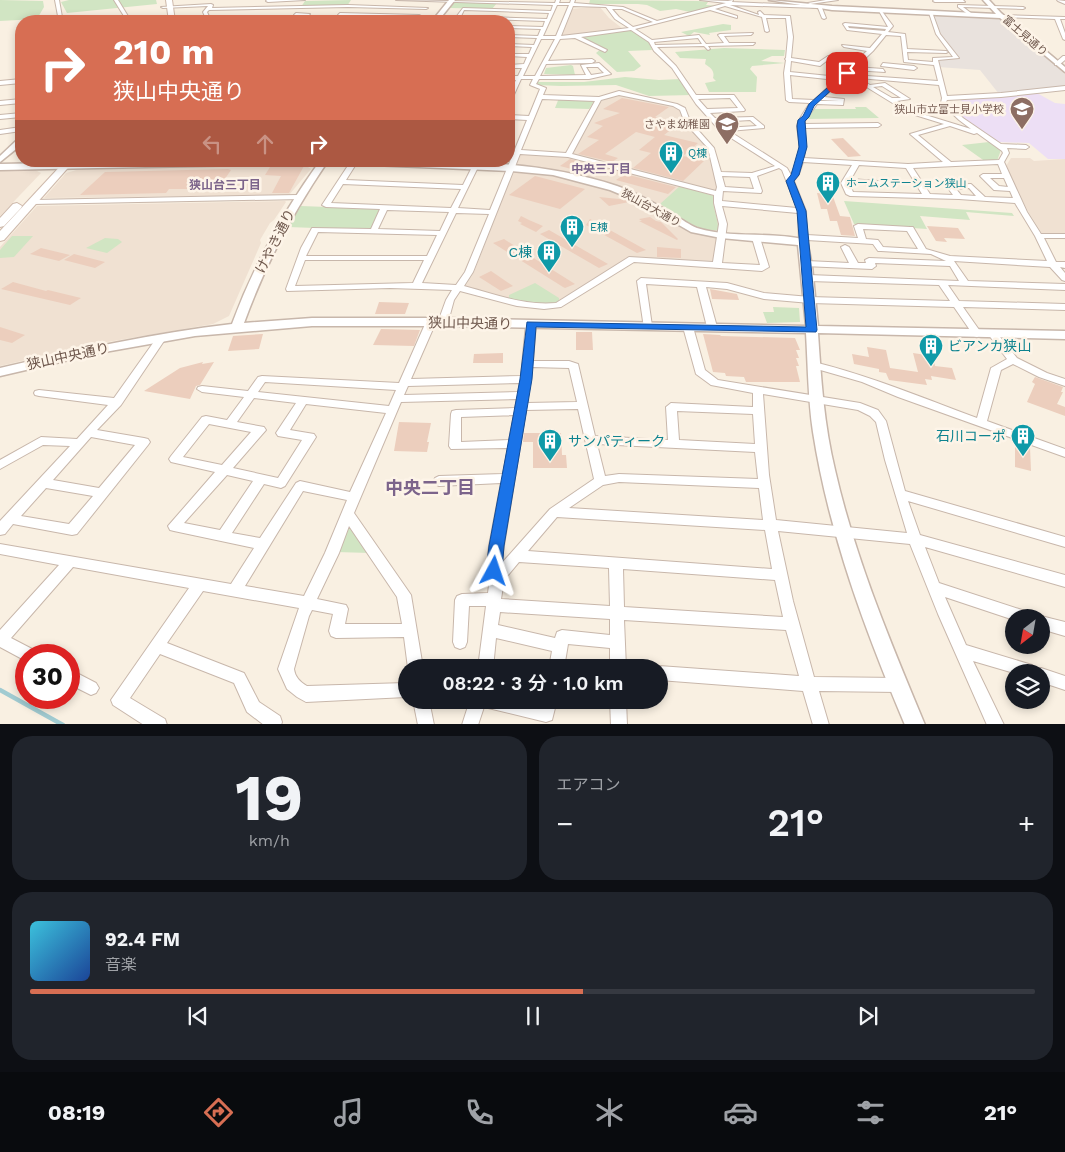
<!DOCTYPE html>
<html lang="ja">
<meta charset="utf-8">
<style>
body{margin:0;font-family:"Work Sans","Noto Sans JP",sans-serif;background:#20242c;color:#f1f3f6;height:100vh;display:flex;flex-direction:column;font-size:19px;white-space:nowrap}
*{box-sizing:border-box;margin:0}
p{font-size:16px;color:#9ea1a6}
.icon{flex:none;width:28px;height:28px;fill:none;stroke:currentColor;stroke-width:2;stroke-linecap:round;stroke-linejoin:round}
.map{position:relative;height:724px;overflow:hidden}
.panel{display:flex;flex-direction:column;gap:12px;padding:12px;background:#0d0f14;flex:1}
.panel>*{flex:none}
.top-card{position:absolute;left:15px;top:15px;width:500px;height:152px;border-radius:20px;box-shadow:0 2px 8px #0003;background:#d76e53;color:#fff;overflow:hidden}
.needle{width:32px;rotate:211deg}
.tools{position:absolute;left:1005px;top:609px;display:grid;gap:10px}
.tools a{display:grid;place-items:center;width:45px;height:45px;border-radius:50%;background:#171b24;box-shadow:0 2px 8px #0003;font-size:25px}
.speed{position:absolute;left:15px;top:644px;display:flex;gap:10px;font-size:25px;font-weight:700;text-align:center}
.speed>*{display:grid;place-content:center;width:65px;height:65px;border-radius:50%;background:#171b24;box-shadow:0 2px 8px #0003;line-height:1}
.speed .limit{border:8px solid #d22;background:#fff;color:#111}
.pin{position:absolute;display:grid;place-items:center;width:42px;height:42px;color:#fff;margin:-21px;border-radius:10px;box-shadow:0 2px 8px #0006}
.me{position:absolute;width:55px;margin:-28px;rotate:5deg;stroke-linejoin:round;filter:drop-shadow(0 0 4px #0008)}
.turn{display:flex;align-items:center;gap:18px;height:105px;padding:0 15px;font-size:22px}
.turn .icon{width:65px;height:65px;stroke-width:2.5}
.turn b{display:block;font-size:35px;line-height:42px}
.lanes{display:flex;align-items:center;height:48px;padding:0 15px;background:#0003;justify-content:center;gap:25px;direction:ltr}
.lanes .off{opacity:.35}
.big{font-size:38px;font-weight:600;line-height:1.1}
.panel .widget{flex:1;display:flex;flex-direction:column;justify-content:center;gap:8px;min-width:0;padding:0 18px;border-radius:20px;background:#20242c}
.panel .dial{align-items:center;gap:0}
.dial b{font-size:65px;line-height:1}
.song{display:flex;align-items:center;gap:15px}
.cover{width:60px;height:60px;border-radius:8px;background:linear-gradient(135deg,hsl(190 70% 55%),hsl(220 70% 35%))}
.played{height:5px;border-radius:2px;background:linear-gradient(90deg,#d76e53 55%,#363941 55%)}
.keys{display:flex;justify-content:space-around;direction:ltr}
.heat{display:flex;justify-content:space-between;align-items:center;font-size:28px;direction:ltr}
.panel .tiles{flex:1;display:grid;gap:12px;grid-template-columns:1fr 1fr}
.widget:last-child{grid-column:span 2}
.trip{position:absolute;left:398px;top:659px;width:270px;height:50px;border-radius:25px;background:#171b24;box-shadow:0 2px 8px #0003;font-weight:600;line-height:50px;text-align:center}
.dock{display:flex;height:80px;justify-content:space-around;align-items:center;background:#090b0e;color:#9ea1a6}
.dock .icon{width:35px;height:35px}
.dock .on{color:#d76e53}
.dock b{font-size:22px;color:#f1f3f6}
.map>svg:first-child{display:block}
.residential{fill:#f0e1d2}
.industrial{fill:#e9e2dd}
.education{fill:#eddff5}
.green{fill:#d1e5c3}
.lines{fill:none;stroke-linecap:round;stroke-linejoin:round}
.stream{stroke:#a1cbd1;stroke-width:4.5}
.building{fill:#eccebd}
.minor-casing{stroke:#c8b7ab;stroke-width:2}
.tertiary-casing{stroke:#c8b7ab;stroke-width:3}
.secondary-casing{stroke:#ceb9ab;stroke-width:2}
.minor{fill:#fff;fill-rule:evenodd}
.tertiary{fill:#fff;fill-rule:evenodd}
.secondary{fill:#fff;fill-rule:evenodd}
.route{fill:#1a73e8;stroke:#114b97}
.labels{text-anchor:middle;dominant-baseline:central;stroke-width:5;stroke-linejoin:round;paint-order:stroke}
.far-street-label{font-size:11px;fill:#6e574c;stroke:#fdf4e8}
.far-education-label{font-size:11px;fill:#785e54;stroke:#fdf4e8;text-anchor:end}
.far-culture-label{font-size:11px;fill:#0d838f;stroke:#fdf4e8;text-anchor:start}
.far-neighbourhood-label{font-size:12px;font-weight:bold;fill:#7c648b;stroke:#fdf4e8}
.street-label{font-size:14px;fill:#6e574c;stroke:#fdf4e8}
.culture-label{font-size:14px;fill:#0d838f;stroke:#fdf4e8;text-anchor:end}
.near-neighbourhood-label{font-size:18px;font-weight:bold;fill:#7c648b;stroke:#fdf4e8}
</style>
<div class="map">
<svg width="1065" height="725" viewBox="0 0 1065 725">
<rect width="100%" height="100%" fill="#f9f0e2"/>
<g class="residential">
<path d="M599,6L609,18L623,29L561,37L572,9Z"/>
<path d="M617,94L673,106L681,110L684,121L706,145L717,187L714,202L720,224L714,261L626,259L554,304H529L465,287L474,272L520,154L568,156L572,154L600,102Z"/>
<path d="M1011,158H1030L1034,161L1065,159V235H1043L1029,213L1007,170L1006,166Z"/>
<path d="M305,165L311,169L289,195L44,198L66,173L80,169Z"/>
<path d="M35,170L41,173L0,216V171Z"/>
<path d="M285,201L286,202L274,220L270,223L260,240L261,243L229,316L213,324L90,345L0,366V247L37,206Z"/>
</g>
<path class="industrial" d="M933,14L1002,18L1065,74V87L999,94L980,70L938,67V58L959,59L939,34Z"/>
<path class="education" d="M1035,92L1055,103L1065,104V159H1048L1029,143L996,142L961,118L950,106H967L958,98Z"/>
<g class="green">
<path d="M0,0L43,1L44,7L37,19L0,21Z"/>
<path d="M69,0H156L157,4L67,13L61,2Z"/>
<path d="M351,0L347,6L301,7L305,1Z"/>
<path d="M590,0L698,1L708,2L706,5L721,6L690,12L676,9L660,11L647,5L638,4H589Z"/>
<path d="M455,2L496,3H497L492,9L450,8Z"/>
<path d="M723,24L731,25V30L709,33L710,35L694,32L689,36L681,32Z"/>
<path d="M631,30L649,41L652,50L628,51L641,66L634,71L617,72L596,53L601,49L580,37Z"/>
<path d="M724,48L785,50L784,56H772L761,61L785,63L752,66L750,69L757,77L756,92H709L705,83L716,81L713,78C715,71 711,68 705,64L706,59L680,58L675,52Z"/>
<path d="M571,65L573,66L575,75L544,74L546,68Z"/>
<path d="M625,77L659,80L681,79L692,95L649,96L616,85L561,86L536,85L538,82H584Z"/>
<path d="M559,98L595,100L589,109L555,108Z"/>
<path d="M855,107H866L879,118L805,119L811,109H856Z"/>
<path d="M989,142L1001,150L997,161L986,162L962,145Z"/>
<path d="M680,186L714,196C711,207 719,218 718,230C698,233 676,214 660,204Z"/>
<path d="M844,201L1012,213L1014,216L966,212L970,220L920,216L927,229L854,224Z"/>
<path d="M301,206L380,209L381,210L371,229L368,230L288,227Z"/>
<path d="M12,236H33L14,257L0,258V250Z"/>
<path d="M105,238L118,239L122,242L107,253L86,248Z"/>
<path d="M535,283L559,298V301C545,308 525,303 509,300V295Z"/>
<path d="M773,307L799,308L800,322L767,323L763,312H774Z"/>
<path d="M351,526L370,553L336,552L346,527Z"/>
</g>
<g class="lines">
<path class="stream" d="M0,690L63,725"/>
</g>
<g class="building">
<path d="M622,98L669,107L655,117L681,122L664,135L698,143L683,156L704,161L683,181L633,168L651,153L639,150L655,137L636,132L605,154L618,158L612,162L578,154L599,140L587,137L603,126L594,123L620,113L603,109Z"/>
<path d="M843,138L861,156L848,157L831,139Z"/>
<path d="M570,159L604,168L594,175L560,166Z"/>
<path d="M304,166L289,193H272L281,176L265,175L270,167Z"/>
<path d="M228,169L231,170L216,192H206L208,189H169L166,193L80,195L105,172Z"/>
<path d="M625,174L676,187L668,194L616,180Z"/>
<path d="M535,176L585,189L560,209L509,195Z"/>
<path d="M817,193L832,194L840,216L850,217L855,236L841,235L837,221H830L827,209H821Z"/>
<path d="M599,197L629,200V202L609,206Z"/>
<path d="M521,216L529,220L543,226L536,232L520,224L522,223L518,221Z"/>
<path d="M650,217L656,221L661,222L678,239L677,240L639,221H642L639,219Z"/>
<path d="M590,219L646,250L637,253L586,225Z"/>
<path d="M927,226L958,228L965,239L944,238L947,242L936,241Z"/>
<path d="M549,230L608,264L599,268L540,234Z"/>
<path d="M504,239L524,252L575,284L565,288L563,287L493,243Z"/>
<path d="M657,247L681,249V258L657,257Z"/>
<path d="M41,248L70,255L59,261L30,254Z"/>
<path d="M74,254L105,262L95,268L64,260Z"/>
<path d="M491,271L513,286L501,291L479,277Z"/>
<path d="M13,282L46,291L48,290L81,298L70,305L1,289Z"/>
<path d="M710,289L737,294L739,300L712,299Z"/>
<path d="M379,302L409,303L405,314H375Z"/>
<path d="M0,327L25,335L12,343L0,340Z"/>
<path d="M381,329L420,330L414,346L373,345Z"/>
<path d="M576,332H592L593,350H576Z"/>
<path d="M263,334L259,349L228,351L233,336Z"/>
<path d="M703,334L720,335L721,336L795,338L800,350H796L799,358H796L799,366H796L800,382H746L744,377L726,376L725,373L713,372Z"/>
<path d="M867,347L886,350L890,368L918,372L913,353L933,356L935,366L952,368L956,380L931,376L932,380L925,379L927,385L889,380L886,373L879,372V369L854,364L852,354L869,357Z"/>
<path d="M503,353V363H473L474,354Z"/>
<path d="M203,362L202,364L214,362L200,385L196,386L190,399L144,391L180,368Z"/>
<path d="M1035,377L1063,387L1061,392H1063L1057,404L1065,407V416L1027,402L1035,384L1032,382Z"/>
<path d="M399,422L431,423L427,442H429L427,452L394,451Z"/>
<path d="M524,433H561L562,455H566L567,468H533V442H523Z"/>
<path d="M1015,443L1030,447L1031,471L1015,467Z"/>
</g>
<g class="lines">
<defs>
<g id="minor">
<path d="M55,0H59L62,17L58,16Z"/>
<path d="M114,0H118L131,21H127Z"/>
<path d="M267,0H305L268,2L266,1Z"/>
<path d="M396,0L555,3L556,0H560L559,3H570L571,0H575L574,3L623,7L657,21L726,3L700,0L728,1L733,0L732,2L822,6L824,7L822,8L826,18L824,19L822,18L818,8L730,5L759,15L758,12L760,11L764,15L790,16L793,37L791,58L819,62L828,56L857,60L867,51L844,47L842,45L870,48L882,34L847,30L843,24L845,23L888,27L879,11L881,10L893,26L888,32L905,34L907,49L946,51L948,52L946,53L907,52L908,60L933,62V58L953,57L936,34L929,13L932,12L940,34L959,58L938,60L947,96L1001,93L1065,86V90L1001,97L947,100L946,102L963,118L1001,144L1026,145L1029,147L1026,149L1007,148L1009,153L1004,162L1027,212L1041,234H1065V238H1044L1056,262H1065V268L1060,267L1065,273V281L1062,280L1050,267L954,261L968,281L1065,284V290L948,285L959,301L1065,304V310L963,307L982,334L977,337L974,336L954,307L810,303L764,299L727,289L706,287L717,327L712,330L707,327L697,287L646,284L652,326L647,329L644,328L637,281L641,278L727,283L764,293L810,297L950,301L939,285L809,281L805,278L809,275L959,281L950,266L875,263L876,266L872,269L804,266L803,264L807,261L849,263L841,247L845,245L849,247L858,263H866L865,260L869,258L946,261L931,254L881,251H878L873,244L807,240L806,244H803L799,242L798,213L722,206L727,224L722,263L760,265L752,238L756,236L760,238L769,267L762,271L634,262L561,307L544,309L517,306L460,291L454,300L448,322L443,325L438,322L446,300L452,290L390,288L287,291L286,289L301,248L312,228L371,229L380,209L326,207L322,205L351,161H358L346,180L463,185L475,161H481L458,208L490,210L527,120L509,119V115L529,116L540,89L530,85L533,79H521L512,99L509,101V94L516,80H509V76H518L522,68H509V65L524,64L527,57L509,56V54H529L532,47L509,46V44L534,45L537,38L509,37V35L538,36L541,29L509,28V26L543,27L545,21L459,18L457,21H453L463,8L551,11L553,5ZM557,5H569L556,36H543ZM573,6L606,7L615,19L629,28L561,36ZM725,6L762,17L765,31L767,32L769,31L766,18H786L788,37L786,58L785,59L786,60L784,73L786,100L789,102L810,103C807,107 797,122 797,126C797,130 799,137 799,142C801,153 796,165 791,175L787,168L729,131L764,128V126L753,117L715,118L710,113L744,111L745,110L734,95H696L676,66L657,47L704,46L708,50L710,49L708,46L753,45L755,43H729L724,36L751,35L753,33L720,34L718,35L724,43L706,44L699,35L652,40L635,29L710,10L737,18V16L715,9ZM612,9H622L653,22L633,27L619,17ZM464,10L549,13L547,19L461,16ZM848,26L886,29L885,31L849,28ZM631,30L649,42L654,51L672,68L696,104L720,131L775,166L752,173L721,172L714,148L690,121L685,108L677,104L619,91L599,97L543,95L546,88L536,84L539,79H589L611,74L599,63L581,65L586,75L540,76L546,64L592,63L595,61L592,59L548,61L560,39L575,38L605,52L607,50L581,37ZM886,35L901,36L904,62L934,65L938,81L853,75L850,73L853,70L885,72L883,69L856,67L873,51ZM698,38L702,44L655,45L654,42ZM541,39H555L535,76H523ZM829,59L854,63L839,77L790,72L791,61L820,66ZM586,67H598L604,73L591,75ZM790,75L836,80L814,100L792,99ZM847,75L899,107L915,115L944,124L910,134L943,162L908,164L804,158L806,144L804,128L878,127L881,125L878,123L804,124L805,121L817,104L843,105L844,99L824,97ZM859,78L939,85L942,98L941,103L959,120L971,129L919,113L897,101L910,99L885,83L870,85ZM882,86L901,98H892L873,87ZM619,95L673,106L680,110L685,123L708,148L717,187L716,191L572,154L601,100ZM730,98L738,108L707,109L698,99ZM542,99L595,101L566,153L521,150ZM821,100L839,101H820ZM750,120L757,126L724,128L718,122ZM950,126L974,134L977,133L1002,151L1003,153L999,160L951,162L918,135ZM520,154L568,157L714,195V203L719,224L713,262L629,257L556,303C524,306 494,294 464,286L473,272ZM803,162L852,165L841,183L846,194L850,196L959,199L1015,203L1035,236L1047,261L950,256L926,249L913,227H910L858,224L854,226L858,238L807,235L806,211L794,181L799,174ZM998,164L1002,174H983L980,176L994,190L1010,191L1013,198L985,197L971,184L948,185L947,187L953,195L930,194L913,168ZM859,165L906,168L922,194L853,192L849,183L891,186L895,184L891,182L851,179ZM779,168L782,170L797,208L722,201L723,191L761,193L762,191L757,176ZM722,176L750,177L754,189L725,187ZM990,178H1004L1008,187L999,186ZM343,184L461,189L451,208L331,203ZM969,188L976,196L961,195L956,189ZM387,210L449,212L440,231L378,229ZM456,213L489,214L465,272L456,285L422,283ZM863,229L907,231L918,249L883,247L878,240L866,239ZM318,232L437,235L427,256H306ZM305,260H424L413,283L295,286Z"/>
<path d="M826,0H838L810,4L808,3Z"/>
<path d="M934,0H963L965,2H935L933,1Z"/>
<path d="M1057,0L1065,1V4L1058,1Z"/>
<path d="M211,4L213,5L212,8L348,5L428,8L426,9L348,7L209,10L207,12L211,21H207L203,12L208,6L163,8L161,7Z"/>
<path d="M958,5L1023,7L1025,8L1023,9L963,7L971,13L969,15L958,7Z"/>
<path d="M296,13L310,14L303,21H299L304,15H294Z"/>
<path d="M340,13L419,15L421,16L419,17L338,15Z"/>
<path d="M1002,15L1065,17V19H1060L1065,33V40L1063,39L1055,19L1000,17Z"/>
<path d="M1063,56H1065V60L1059,65H1055V63Z"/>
<path d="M883,63L914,66L917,68L914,70L881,66Z"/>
<path d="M21,79V83L0,85V81Z"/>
<path d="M21,99V103L0,105V101Z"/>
<path d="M21,113V117L0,119V115Z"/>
<path d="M21,127V131L0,134V130Z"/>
<path d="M298,195L302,197L301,199L33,204L29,202L33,200Z"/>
<path d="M431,319L436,322L411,379L521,376L526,324L531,321L534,322L536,324L533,361H569L578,364L595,436L668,440L666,407L671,403L753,407V393L711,385L696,374L683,327L688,324L693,327L705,370L718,380L860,403L878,410L886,421L905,491L1065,537V547L908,501L920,535L1065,575V587L925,547L939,583L1028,612L1033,613L1035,618H1014V620L945,597L966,645L1032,665L1038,669L1041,668L1065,676V690L1041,682V672L1014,673L973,661L1004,725H987L938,614L910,544L778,531L793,601L814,677L898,678L903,680L906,685L903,690L898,692L819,691L829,725H813L803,691L659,680V668H655L659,666L799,676L786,630L624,620L626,668H610V648L568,644L564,668H549L552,651L496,638L493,668H478L486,606H469L467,642L465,647L460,649L455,647L453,642L455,600L457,596L462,594L488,593L490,578L487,565L489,546L501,483L439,486L435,484L433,481L435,478L439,476L503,474L508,448L451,449L449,446L451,414L452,411L456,410L515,408L517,399L401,402L354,513L411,595L423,668H408L404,637L336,638L331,636L329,631L333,614L312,610L309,616L294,669C295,677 300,682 307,686L406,683V697L306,702L297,697L287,689L278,669L299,608L203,591L167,643L244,673L259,702L280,716L282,722L281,725H264L247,712L234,683L160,654L130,698L165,719L167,725H144L113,705L111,700L189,588L73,567L11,638L34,650L36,655H26V661L0,647V630L59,565L0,554V544L231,584L254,548L174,531L170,530L168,526L215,472L171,462L169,459L171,456L202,417L206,416L227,420L244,397L202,392L197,389L198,387L202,386L248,391L258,377L262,376L399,383L426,322ZM532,367L569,368L577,402L527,403ZM265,382L396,390L389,406L258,392ZM520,383L518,392L404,395L408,386ZM763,394L858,410L870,416L876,422L885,460L907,533L776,520L769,475ZM254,398L296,403L276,433L278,436L302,440L278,478L233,468L266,430L264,427L237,422ZM306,404L386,413L350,492L300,481L296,483L260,538L232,533L264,484L281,488L285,486L316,437L314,434L290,430ZM578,409L594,479L550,509L501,564L526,410ZM677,411L753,414L755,444L679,440ZM514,415L509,440L461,442V417ZM209,424L251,432L222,465L183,457ZM597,444L755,452L758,479L619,474L605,476ZM227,475L253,481L220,530L184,523ZM619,482L759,488L763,520L569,508L603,485ZM303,491L347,500L325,553L304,596L245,586ZM557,517L765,530L772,569L528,551ZM349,526L397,597L402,624H345L348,609L346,605L317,599L339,553ZM519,562L609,568L610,606L501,599L504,580ZM623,569L775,580L783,617L624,607ZM500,612L610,619V635L562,630L557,632L555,638L498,625Z"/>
<path d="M993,331L996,332L1017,358L1047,373L1065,379V386L1039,377L1013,364L1001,370L987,421L1065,449V457L898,397L862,382L810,367L809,365L814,362C870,376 923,398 977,418L991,368L1007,359L988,334Z"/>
<path d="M161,335L166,338L121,405L97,430L144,438L148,439L150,442L148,445L77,534L72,535L13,524L5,534L0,535V521L70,446L43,445L0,469V460L41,437L77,439L108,405L39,396L35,395L34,393L35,391L39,390L114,398L158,336ZM91,437L135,445L99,488L53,480ZM46,488L93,496L69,524L21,516Z"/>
<path d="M1041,616L1065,622V636L1041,629V618H1036Z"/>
<path d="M69,669L96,683L99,688L96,693L91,695L69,684Z"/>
<path d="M413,700H429L434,725H418Z"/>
<path d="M470,700H519L540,705L541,700H557L552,720L546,722L484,707L478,725H462Z"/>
<path d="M610,700H626L627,725H611Z"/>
</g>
<g id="tertiary">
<path d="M449,0H455L438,21H432Z"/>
<path d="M769,0L832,6L996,14L983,0H989L1001,13L1065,67V72L1000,18L832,10Z"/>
<path d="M18,139H21V145L0,162V156Z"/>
<path d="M160,161H301L297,164L0,170V164Z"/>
<path d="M320,161H328C293,212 265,265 244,323L312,318H443L806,326L798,245L721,238L691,232L639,202L610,190L553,175L511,171L350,164L346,161C434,161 532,157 617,186C637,193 656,204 674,215C682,219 689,225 697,228C732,239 771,231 807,240L812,266L818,326L1065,331V339L818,333C821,379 824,425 835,470C855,558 890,641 925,725H905C865,630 829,534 813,432C808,399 808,366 806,333L443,326H312L195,336L99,353L0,376V368C77,350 154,333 232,324C254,265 283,212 320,161Z"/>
</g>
<g id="secondary">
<path d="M166,0H172L175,21H169Z"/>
<path d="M65,161H74L4,240L0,241V231Z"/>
<path d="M17,203L22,206L21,208L4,226L0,227V218L13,204Z"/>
</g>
</defs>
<use href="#minor" class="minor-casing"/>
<use href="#tertiary" class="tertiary-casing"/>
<use href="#secondary" class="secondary-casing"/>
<use href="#minor" class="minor"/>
<use href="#tertiary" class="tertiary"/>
<use href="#secondary" class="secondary"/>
</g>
<path class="route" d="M845,72L850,73L814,106L809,117L805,121L807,147L799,175L794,181L806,211L817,330L816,332L536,327L532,379L504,546L502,571L499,576L494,577L489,576L486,571L489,546L520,379L527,322L806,327L797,211L786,181L791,175L799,147L797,126L798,120L803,116L809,104Z"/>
<defs>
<symbol id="school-pin" viewBox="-11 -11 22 30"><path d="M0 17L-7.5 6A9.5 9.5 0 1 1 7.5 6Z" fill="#8d6e63" stroke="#fdf4e8"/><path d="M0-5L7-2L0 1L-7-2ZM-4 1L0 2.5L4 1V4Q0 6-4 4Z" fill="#fff"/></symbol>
<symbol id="building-pin" viewBox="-11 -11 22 30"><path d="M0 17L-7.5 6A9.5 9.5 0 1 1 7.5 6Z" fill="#0f9aa8" stroke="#fdf4e8"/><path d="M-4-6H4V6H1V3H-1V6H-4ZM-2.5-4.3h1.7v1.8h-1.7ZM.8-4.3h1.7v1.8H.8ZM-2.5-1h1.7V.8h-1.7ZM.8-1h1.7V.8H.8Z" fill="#fff"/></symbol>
</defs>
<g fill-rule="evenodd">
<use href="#school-pin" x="1008" y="95" width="28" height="38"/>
<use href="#school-pin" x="713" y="110" width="28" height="38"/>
<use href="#building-pin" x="657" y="139" width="28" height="38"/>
<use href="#building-pin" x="814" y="169" width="28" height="38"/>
<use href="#building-pin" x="558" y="213" width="28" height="38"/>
<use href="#building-pin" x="535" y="238" width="28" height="38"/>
<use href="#building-pin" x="917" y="332" width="28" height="38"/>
<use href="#building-pin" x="1009" y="422" width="28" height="38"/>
<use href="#building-pin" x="536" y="427" width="28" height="38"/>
</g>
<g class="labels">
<g class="far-street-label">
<text transform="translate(1025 36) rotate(41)">富士見通り</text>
<text transform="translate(651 208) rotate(29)">狭山台大通り</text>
</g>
<g class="far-education-label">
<text x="1004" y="109">狭山市立富士見小学校</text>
<text x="710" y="124">さやま幼稚園</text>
</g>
<g class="far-culture-label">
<text x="688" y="153">Q棟</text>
<text x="846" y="183">ホームステーション狭山</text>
<text x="590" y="227">E棟</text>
</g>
<g class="far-neighbourhood-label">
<text x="601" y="169">中央三丁目</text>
<text x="225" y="185">狭山台三丁目</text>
</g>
<g class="street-label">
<text transform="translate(275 241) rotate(-63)">けやき通り</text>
<text transform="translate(470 323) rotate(1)">狭山中央通り</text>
<text transform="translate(68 356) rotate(-12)">狭山中央通り</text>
</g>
<g class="culture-label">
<text x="532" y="252">C棟</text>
<text x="948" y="346" text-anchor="start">ビアンカ狭山</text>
<text x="1006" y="436">石川コーポ</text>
<text x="568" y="441" text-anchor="start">サンパティーク</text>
</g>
<g class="near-neighbourhood-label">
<text x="430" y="487">中央二丁目</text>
</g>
</g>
</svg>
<div class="tools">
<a><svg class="needle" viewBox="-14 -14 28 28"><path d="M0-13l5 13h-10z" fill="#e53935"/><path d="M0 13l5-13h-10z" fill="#9ea1a6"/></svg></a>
<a><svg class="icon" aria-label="layers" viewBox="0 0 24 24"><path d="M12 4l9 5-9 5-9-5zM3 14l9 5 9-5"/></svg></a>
</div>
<div class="speed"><div class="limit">30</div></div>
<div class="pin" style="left:847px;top:73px;background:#d93025"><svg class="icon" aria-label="arrive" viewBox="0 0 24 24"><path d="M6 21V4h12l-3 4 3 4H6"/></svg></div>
<svg class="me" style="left:494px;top:571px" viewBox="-20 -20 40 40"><path d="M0-17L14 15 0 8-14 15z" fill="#1a73e8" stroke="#fff" stroke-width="4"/></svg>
<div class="trip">08:22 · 3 分 · 1.0 km</div>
<div class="top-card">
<div class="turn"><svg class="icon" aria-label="right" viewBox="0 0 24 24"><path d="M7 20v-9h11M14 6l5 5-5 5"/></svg><div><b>210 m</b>狭山中央通り</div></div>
<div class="lanes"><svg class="icon off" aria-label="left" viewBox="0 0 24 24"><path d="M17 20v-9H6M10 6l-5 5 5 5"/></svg><svg class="icon off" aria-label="ahead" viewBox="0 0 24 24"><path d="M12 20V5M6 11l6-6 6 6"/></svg><svg class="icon" aria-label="right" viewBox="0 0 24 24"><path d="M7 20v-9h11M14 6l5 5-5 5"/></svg></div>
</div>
</div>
<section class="panel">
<div class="tiles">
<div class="widget dial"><b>19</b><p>km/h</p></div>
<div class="widget"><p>エアコン</p>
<div class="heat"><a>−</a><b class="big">21°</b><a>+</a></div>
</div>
<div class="widget">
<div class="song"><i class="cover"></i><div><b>92.4 FM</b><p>音楽</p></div></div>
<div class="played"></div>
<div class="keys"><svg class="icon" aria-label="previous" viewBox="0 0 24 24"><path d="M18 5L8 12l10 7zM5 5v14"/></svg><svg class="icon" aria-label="pause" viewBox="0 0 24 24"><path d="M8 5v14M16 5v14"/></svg><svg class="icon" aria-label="next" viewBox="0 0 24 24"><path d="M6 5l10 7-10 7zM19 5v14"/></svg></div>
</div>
</div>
</section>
<nav class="dock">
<b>08:19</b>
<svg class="icon on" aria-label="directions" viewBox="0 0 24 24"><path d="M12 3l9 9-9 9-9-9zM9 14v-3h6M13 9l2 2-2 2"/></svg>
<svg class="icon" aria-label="music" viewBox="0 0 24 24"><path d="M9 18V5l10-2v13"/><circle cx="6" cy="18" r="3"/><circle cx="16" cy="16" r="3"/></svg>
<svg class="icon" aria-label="phone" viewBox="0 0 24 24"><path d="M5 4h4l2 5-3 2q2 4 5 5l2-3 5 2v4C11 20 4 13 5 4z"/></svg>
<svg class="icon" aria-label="climate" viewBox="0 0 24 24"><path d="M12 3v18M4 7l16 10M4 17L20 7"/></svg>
<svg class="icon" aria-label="car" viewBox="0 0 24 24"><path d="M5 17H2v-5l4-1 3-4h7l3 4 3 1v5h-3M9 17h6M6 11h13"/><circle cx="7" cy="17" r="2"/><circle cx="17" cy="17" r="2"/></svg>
<svg class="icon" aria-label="filters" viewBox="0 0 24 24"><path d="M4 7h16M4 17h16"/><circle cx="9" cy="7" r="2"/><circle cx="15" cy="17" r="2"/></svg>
<b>21°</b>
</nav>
